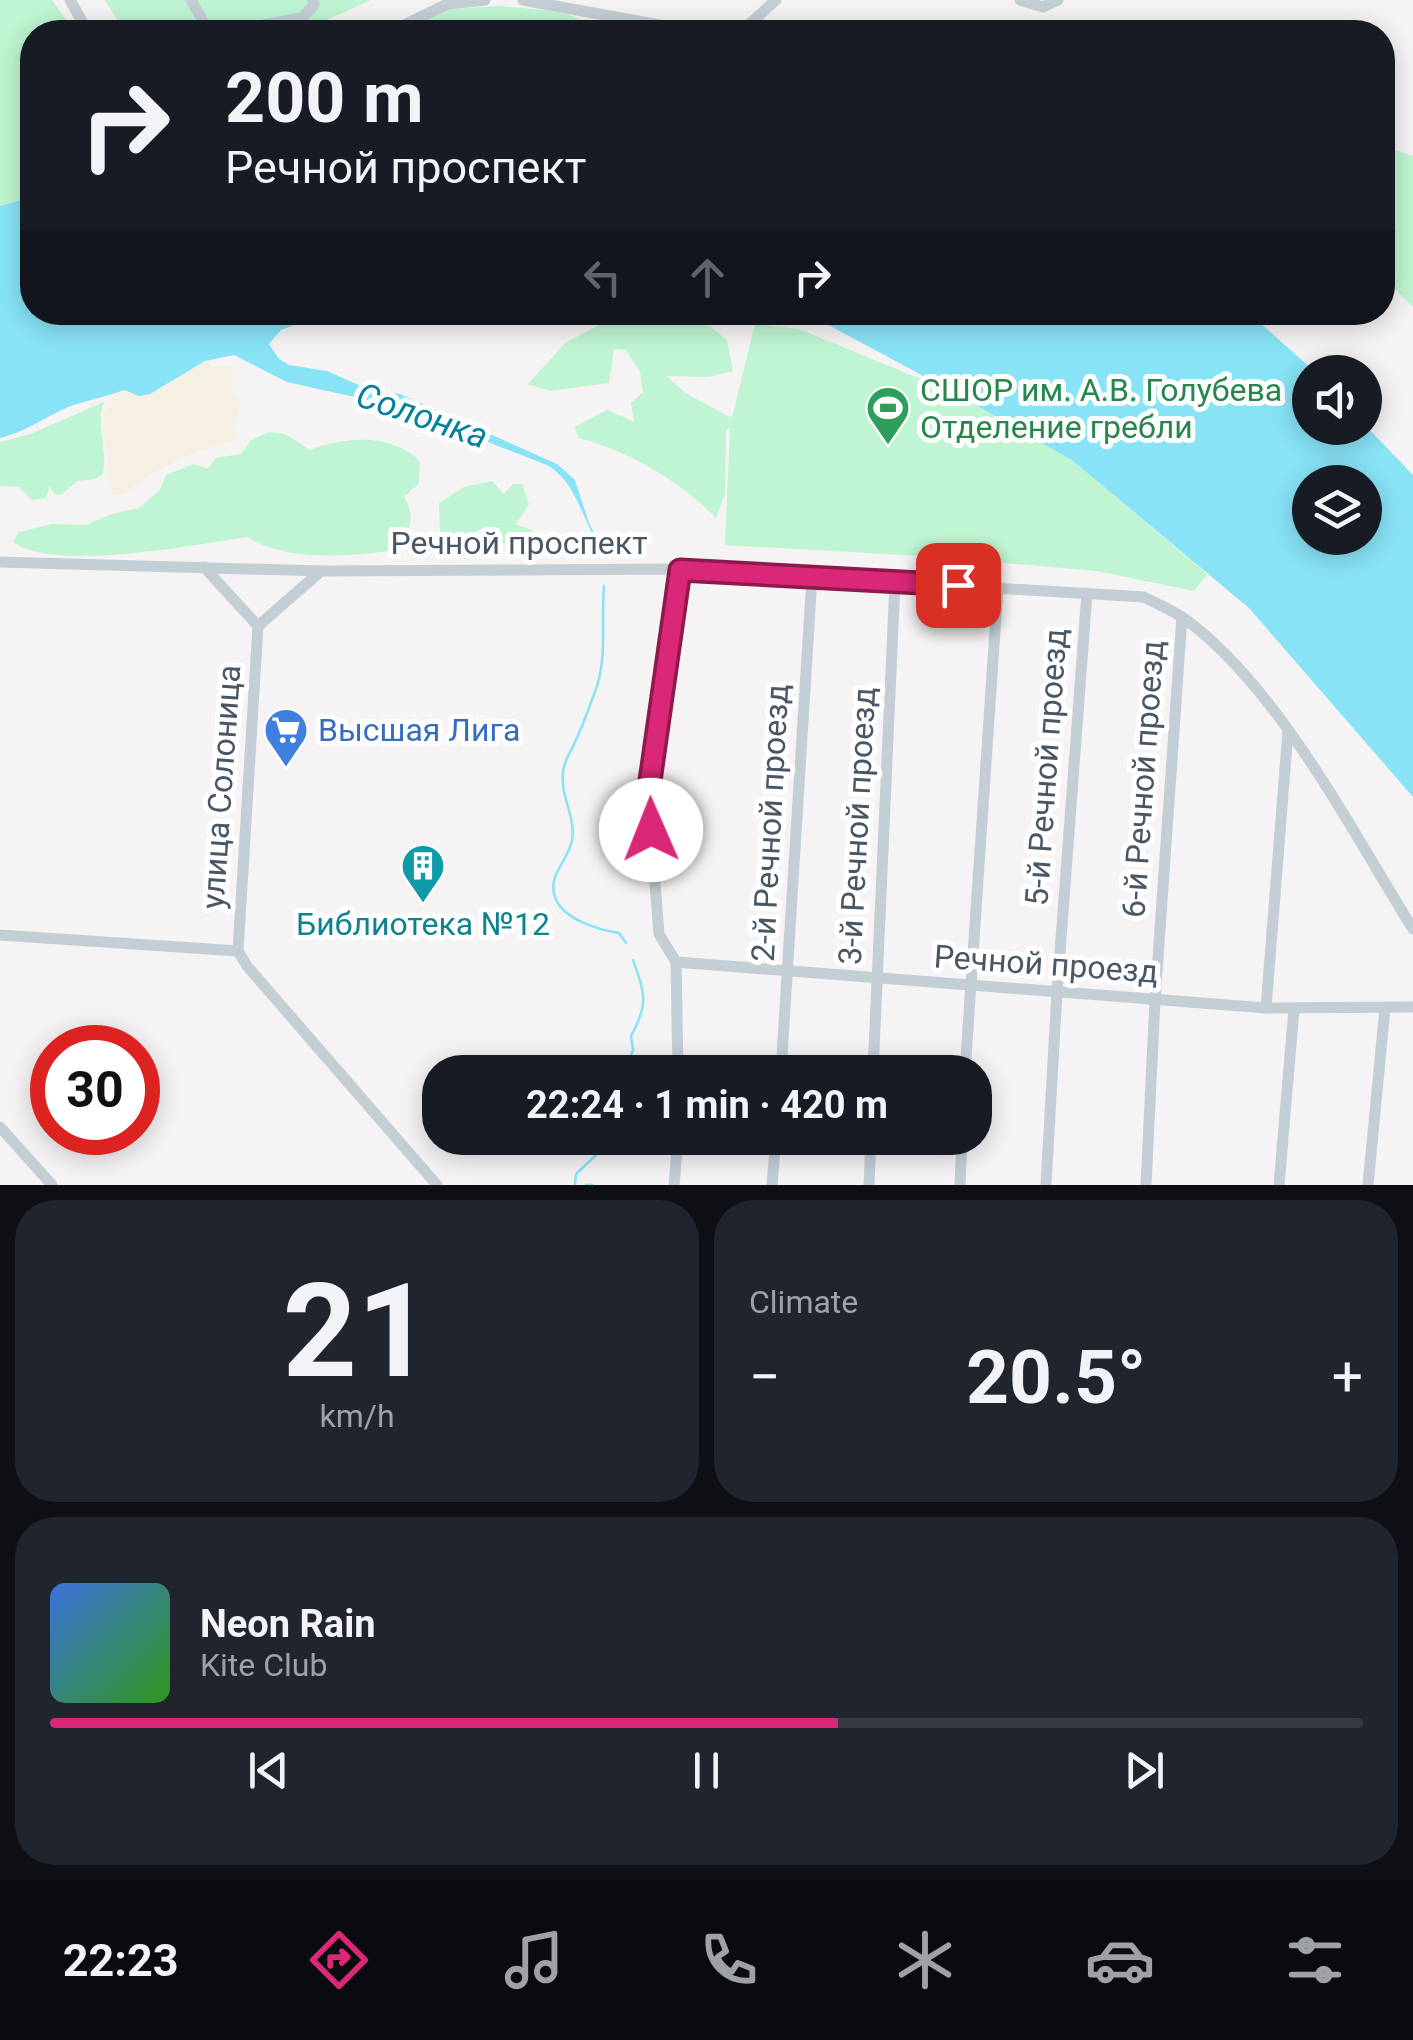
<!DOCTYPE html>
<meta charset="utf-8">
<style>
body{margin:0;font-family:Roboto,sans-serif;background:#20242c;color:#f1f3f6;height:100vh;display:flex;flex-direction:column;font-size:38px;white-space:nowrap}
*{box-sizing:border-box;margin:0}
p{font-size:32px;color:#9ea1a6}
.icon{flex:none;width:55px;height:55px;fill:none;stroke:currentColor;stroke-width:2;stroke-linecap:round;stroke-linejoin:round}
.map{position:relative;height:1185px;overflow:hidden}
.details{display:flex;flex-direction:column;gap:15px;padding:15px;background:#0d0f14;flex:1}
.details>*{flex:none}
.hud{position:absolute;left:20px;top:20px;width:1375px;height:305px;border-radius:40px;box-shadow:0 5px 25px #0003;background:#171b24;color:#f1f3f6;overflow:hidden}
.controls{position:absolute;left:1292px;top:355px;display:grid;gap:20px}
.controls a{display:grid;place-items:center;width:90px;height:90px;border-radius:50%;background:#171b24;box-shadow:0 5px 25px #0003;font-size:50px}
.speed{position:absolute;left:30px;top:1025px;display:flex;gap:20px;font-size:50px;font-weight:700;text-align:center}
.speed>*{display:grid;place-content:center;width:130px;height:130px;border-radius:50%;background:#171b24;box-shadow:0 5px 25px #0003;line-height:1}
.speed .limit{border:15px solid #d22;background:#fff;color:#111}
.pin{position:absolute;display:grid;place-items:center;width:85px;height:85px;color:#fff;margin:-42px;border-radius:20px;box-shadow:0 5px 15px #0006}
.me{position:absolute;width:110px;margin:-55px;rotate:359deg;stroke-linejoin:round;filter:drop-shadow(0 0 8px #0008)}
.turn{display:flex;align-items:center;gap:35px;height:210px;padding:0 40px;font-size:45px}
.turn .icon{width:130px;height:130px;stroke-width:2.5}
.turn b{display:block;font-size:70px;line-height:85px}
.lanes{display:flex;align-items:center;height:95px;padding:0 40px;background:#0003;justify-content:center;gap:50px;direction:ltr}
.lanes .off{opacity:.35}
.big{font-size:75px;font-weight:700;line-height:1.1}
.details .card{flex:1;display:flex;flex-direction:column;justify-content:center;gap:15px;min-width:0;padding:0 35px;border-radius:40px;background:#20242c}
.details .dial{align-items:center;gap:0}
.dial b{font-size:130px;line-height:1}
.song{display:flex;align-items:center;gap:30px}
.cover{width:120px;height:120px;border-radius:15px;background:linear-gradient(135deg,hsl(220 70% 55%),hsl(110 70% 35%))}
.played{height:10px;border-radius:5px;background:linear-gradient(90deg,#db2777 60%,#363941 60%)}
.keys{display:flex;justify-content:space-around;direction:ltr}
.heat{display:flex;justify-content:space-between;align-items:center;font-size:55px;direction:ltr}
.details .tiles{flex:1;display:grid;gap:15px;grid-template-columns:1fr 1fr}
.card:last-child{grid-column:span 2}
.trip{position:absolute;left:422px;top:1055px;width:570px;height:100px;border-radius:40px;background:#171b24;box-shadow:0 5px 25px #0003;font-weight:700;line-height:100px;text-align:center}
.menu{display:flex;height:160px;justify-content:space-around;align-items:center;background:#090b0e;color:#9ea1a6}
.menu .icon{width:70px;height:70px}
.menu .active{color:#db2777}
.menu b{font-size:45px;color:#f1f3f6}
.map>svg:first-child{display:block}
.green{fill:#bff5d2}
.sand{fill:#f6f0e3}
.water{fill:#88e3f6;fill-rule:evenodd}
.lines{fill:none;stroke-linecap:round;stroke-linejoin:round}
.stream{stroke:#88e3f6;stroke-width:2.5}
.minor{stroke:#c3ced5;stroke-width:11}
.route-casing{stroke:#8e194d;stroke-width:25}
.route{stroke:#db2777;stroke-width:18}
.labels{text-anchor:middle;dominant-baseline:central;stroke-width:10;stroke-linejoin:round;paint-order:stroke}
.leisure-label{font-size:32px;fill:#27864d;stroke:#fff;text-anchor:start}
.street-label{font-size:32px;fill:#485763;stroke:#fff}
.shop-label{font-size:32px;fill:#366cbe;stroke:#fff;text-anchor:start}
.culture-label{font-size:32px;fill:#0d838f;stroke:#fff}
.water-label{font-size:35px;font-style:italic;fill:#03819b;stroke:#fff}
</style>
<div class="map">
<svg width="1413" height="1185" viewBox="0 0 1413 1185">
<rect width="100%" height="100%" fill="#f5f3f3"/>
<g class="green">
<path d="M0,0H52L75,32H32V197L0,206Z"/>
<path d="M105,0H371L322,22L281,32H125Z"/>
<path d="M500,6L562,12L584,21L586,32H404L449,9Z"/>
<path d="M1382,146L1413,156V307L1383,277Z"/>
<path d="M622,313H693L727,340L733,371L709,377L666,376L687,394L732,418L755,324L799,329L957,394L1073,461L1207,574L1194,591L1097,571L923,556L725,545L730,428L726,430L725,493L716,518C679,480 630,452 579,438L574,427L607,410L634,422L631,403L643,392L640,372L626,350L614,349L609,383L550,391L528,384L565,343Z"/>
<path d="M104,402C95,422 108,450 103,474L95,479L77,481L61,495L54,494L50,486L46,498L32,500L19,487L0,486V442L30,434Z"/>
<path d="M269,432L285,434L310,450C345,436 394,433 420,462L419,483L404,497C417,519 409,531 397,550C351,556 288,563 248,537C196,544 55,573 13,542L19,532L52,524L86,525L112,514L139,508L160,490L166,475L194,464L208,469L216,458L241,454L251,440Z"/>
<path d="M492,481L504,494L513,484H522L529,504L516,524L534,531L521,547L497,542L480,529C471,538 460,541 452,552L440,533L439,503L464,487Z"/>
</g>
<path class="sand" d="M205,361L213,366L232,367L234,391L241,406L234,427L237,436L234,441C195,449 154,469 123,495H112L107,473L109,465L103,431L104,413L113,404L110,397L124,390L139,396L164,388Z"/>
<g class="water">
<path d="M32,197V312L327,313L281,330L269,344L279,359L289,365L327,371L368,389L400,394L557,464L575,480L589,523L605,554C583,527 579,483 547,465L395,406L287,382L234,355L205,361L150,394L139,396L124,390C106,397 87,400 68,407C45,417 26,432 0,438V206Z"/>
<path d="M806,313H1249L1315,372H1310V428L1365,425L1413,475V797L1249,608L1073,461L957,394ZM1365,482V538H1310V482Z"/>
</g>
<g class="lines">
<g class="stream">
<path d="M604,586C601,619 607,655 597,686C590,705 583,726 574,744C570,754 564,760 563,772C560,796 576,817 572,840C569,860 547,875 555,897C562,919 599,930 619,933L626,943"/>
<path d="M633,960C645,994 649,1003 631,1036L633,1050L630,1059L638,1072"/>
<path d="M575,1185L576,1174L614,1138"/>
<path d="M586,1185H592"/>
</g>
<g class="minor">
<path d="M70,0L88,32"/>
<path d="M191,0L207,28L224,32L302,18"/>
<path d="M523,0L698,32"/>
<path d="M1020,0L1043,7L1058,0"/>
<path d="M745,28L856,32"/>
<path d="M299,32L302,18L314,5L313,0"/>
<path d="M390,32L447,4L485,0"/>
<path d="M701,32L745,28L776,0"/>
<path d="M0,562L321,571L680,569L1144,597C1157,604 1172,610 1185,619C1279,688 1351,830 1413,929"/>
<path d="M204,567L258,626"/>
<path d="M258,626L321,571"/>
<path d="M0,935L238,951"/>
<path d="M238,951L258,626"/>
<path d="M238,951L247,966L437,1185"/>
<path d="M676,962L1266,1008L1413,1007"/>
<path d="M1266,1008L1288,731"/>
<path d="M678,1072L676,962L659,934L648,795L680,569"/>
<path d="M781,1072L812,577"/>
<path d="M873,1072L895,582"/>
<path d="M965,1072L998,586"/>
<path d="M0,1127L52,1185"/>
<path d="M674,1185L678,1138"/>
<path d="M772,1185L776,1138"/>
<path d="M869,1185L871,1138"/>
<path d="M960,1185L962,1138"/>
<path d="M1046,1185L1057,992L1087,593"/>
<path d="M1146,1185L1155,1000L1182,617"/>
<path d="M1279,1185L1294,1009"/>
<path d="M1368,1185L1385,1008"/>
</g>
</g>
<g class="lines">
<defs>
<path id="route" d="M651,830L648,795L680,570L958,585"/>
</defs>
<use href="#route" class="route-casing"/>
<use href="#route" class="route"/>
</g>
<defs>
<symbol id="stadium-pin" viewBox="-11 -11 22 30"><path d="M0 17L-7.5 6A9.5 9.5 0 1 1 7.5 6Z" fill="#2e9e5b" stroke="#fff"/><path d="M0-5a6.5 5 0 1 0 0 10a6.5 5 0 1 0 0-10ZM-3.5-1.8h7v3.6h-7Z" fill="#fff"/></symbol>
<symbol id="supermarket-pin" viewBox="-11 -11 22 30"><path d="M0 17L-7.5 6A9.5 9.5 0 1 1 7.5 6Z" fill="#3f7fe0" stroke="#fff"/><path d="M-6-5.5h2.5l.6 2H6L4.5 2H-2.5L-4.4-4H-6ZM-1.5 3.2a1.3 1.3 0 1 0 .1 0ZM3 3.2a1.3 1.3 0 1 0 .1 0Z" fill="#fff"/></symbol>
<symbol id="building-pin" viewBox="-11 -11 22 30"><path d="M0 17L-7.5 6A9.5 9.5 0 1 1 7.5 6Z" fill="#0f9aa8" stroke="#fff"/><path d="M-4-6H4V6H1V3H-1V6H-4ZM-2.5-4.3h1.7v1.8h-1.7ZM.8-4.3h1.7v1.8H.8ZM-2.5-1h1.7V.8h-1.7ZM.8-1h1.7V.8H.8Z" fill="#fff"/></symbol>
</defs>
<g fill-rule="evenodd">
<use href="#stadium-pin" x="863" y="383" width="50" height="68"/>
<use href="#supermarket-pin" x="261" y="705" width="50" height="68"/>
<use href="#building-pin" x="398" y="841" width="50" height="68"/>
</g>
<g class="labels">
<g class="leisure-label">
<text x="920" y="390">СШОР им. А.В. Голубева<tspan x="920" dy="37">Отделение гребли</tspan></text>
</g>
<g class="street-label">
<text x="519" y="543">Речной проспект</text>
<text transform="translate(1046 767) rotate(-86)">5-й Речной проезд</text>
<text transform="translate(1143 779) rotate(-86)">6-й Речной проезд</text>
<text transform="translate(221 787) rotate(-86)">улица Солоница</text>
<text transform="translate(770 823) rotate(-87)">2-й Речной проезд</text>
<text transform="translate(857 826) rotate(-87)">3-й Речной проезд</text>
<text transform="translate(1046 964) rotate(4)">Речной проезд</text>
</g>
<g class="shop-label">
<text x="318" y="730">Высшая Лига</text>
</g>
<g class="culture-label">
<text x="423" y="924">Библиотека №12</text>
</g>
<g class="water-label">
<text transform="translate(422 416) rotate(19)">Солонка</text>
</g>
</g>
</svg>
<div class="controls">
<a><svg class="icon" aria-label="sound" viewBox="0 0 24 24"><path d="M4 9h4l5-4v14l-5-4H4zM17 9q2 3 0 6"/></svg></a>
<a><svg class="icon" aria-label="layers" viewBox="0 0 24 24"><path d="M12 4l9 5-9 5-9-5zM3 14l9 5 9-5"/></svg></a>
</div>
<div class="speed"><div class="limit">30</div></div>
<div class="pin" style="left:958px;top:585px;background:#d93025"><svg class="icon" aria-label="arrive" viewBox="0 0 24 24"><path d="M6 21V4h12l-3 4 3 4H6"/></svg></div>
<svg class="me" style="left:651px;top:830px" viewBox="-20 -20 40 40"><circle r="19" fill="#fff"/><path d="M0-13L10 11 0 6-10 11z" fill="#db2777"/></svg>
<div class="trip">22:24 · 1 min · 420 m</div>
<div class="hud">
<div class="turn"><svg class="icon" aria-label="right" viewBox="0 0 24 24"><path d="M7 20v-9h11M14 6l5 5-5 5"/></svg><div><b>200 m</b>Речной проспект</div></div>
<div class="lanes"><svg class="icon off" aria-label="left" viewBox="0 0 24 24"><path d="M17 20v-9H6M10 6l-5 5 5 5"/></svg><svg class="icon off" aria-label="ahead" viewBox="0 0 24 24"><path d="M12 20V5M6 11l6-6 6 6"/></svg><svg class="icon" aria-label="right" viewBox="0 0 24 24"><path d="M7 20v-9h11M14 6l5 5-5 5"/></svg></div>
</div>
</div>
<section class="details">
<div class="tiles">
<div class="card dial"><b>21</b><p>km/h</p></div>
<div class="card"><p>Climate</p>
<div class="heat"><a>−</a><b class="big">20.5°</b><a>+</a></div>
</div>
<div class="card">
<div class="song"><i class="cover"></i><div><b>Neon Rain</b><p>Kite Club</p></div></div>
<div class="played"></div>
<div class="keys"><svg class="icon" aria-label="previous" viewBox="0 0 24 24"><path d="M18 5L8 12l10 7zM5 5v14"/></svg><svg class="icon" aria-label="pause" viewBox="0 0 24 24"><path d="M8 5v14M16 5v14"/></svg><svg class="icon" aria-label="next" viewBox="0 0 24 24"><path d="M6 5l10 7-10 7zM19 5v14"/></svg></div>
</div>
</div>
</section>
<nav class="menu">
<b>22:23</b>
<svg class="icon active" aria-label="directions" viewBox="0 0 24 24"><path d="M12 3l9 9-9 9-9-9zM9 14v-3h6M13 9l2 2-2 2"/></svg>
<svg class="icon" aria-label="music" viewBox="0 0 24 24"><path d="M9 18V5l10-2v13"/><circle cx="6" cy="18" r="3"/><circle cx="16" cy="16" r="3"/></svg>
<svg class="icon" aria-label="phone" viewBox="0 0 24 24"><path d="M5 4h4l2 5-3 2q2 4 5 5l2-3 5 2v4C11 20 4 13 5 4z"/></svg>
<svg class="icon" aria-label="climate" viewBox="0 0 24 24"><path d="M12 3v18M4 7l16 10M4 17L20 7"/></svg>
<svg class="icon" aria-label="car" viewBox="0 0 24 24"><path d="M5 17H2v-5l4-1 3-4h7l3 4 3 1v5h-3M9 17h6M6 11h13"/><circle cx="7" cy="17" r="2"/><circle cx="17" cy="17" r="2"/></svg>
<svg class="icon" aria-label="filters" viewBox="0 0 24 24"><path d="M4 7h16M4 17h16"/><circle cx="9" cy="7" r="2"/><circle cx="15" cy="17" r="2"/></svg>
</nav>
